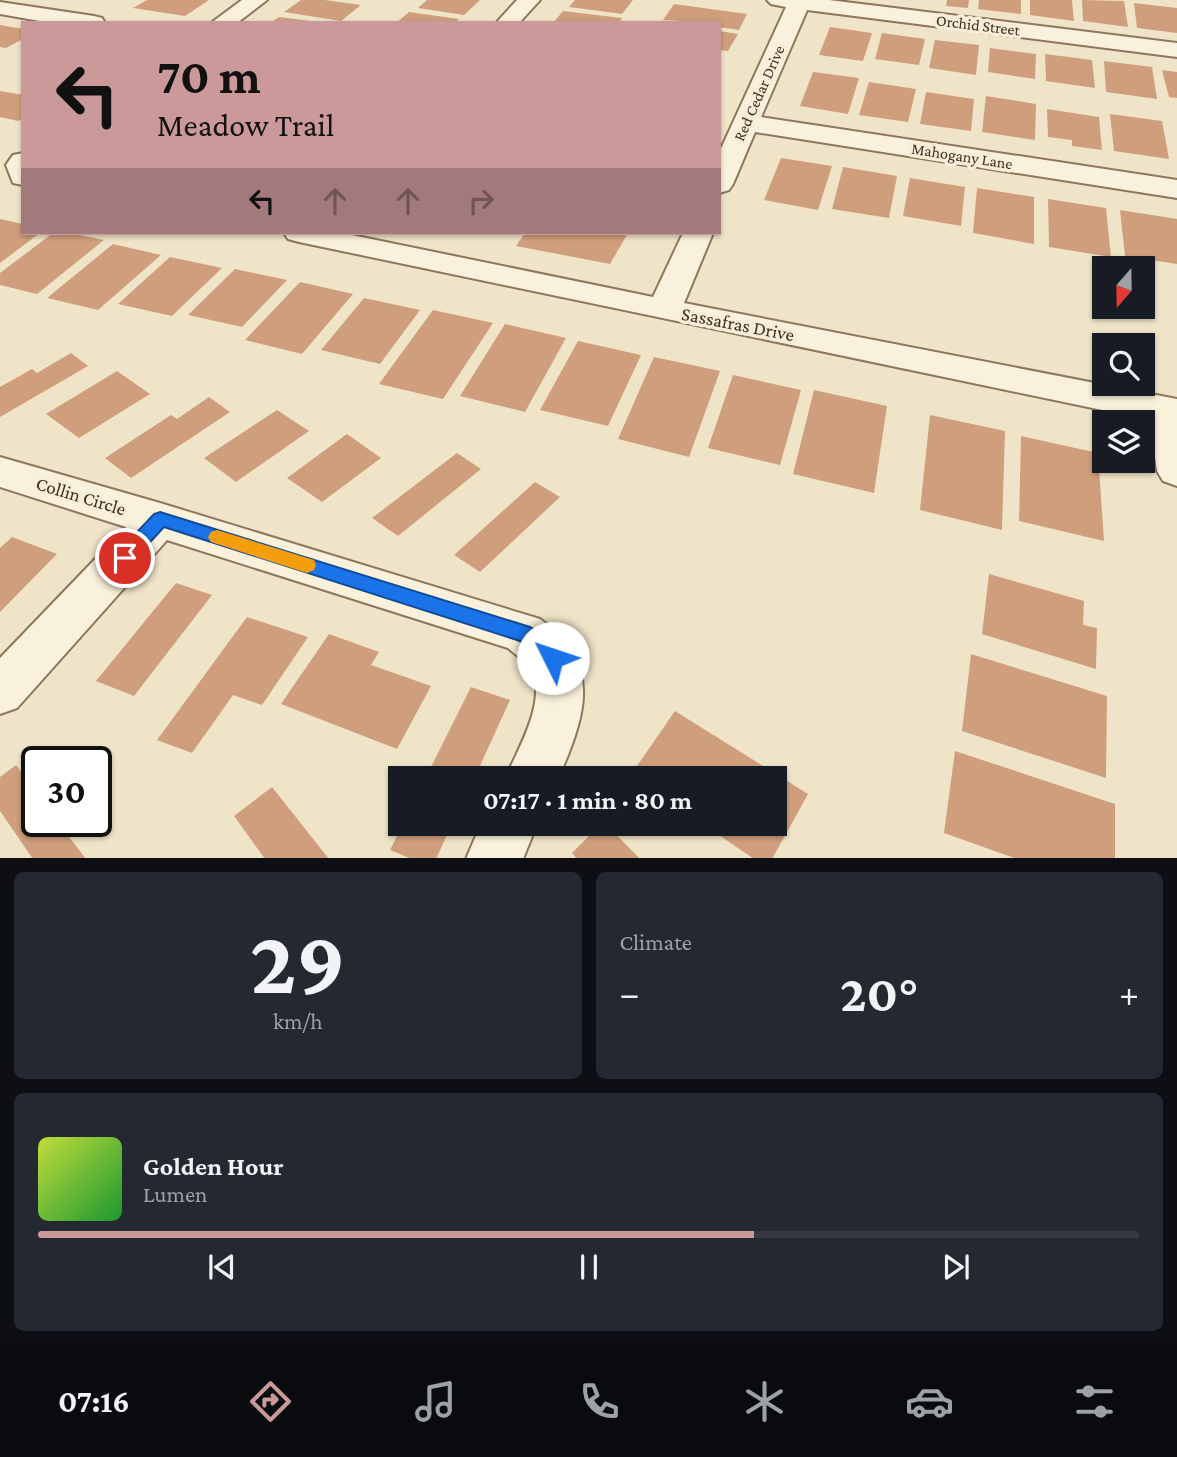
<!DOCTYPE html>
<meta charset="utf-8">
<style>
body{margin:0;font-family:"Crimson Pro",serif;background:#242831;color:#f1f3f6;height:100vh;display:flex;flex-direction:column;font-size:26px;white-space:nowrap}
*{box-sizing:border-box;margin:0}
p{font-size:23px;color:#9ea1a6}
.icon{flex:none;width:38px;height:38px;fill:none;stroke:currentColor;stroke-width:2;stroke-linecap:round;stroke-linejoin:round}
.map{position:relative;height:858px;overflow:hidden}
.side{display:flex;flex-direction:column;gap:14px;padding:14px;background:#0d0f14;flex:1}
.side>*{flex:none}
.top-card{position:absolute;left:21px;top:21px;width:700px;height:214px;border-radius:0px;box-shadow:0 2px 5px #0004;background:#cc999b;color:#111;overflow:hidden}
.needle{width:46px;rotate:200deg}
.buttons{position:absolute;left:1092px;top:256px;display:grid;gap:14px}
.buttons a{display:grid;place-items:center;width:63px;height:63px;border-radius:0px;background:#171b24;box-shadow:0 2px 5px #0004;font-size:35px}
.speed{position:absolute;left:21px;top:746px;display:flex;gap:14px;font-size:35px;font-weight:700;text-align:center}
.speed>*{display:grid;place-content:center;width:91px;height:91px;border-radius:50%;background:#171b24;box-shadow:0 2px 5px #0004;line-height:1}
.speed .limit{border:4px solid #111;border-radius:10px;background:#fff;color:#111}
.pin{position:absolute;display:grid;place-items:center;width:60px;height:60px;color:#fff;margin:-30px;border:4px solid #fff;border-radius:50%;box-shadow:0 2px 7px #0007}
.me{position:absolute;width:77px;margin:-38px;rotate:311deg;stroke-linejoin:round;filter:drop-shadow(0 0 5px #0008)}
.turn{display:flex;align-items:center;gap:24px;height:147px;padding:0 21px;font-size:32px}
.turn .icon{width:91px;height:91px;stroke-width:2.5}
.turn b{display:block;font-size:49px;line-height:60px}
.lanes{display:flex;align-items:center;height:66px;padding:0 21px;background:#0003;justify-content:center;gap:35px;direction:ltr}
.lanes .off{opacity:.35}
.big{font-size:52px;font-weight:700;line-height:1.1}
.side .card{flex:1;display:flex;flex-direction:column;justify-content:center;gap:10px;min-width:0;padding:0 24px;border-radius:10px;background:#242831}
.side .dial{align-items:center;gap:0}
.dial b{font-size:91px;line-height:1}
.song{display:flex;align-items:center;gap:21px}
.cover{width:84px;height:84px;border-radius:10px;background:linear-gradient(135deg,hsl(70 70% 55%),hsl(130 70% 35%))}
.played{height:7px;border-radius:4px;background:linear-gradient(90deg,#cc999b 65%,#363941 65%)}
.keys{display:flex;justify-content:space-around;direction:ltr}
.heat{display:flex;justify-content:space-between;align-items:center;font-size:38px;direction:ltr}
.side .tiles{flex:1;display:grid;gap:14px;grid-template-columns:1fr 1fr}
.card:last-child{grid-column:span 2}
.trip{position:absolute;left:388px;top:766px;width:399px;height:70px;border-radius:0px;background:#171b24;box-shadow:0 2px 5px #0004;font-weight:700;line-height:70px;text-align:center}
.tab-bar{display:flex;height:112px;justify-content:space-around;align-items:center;background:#090b0e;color:#9ea1a6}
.tab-bar .icon{width:49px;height:49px}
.tab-bar .on{color:#cc999b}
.tab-bar b{font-size:32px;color:#f1f3f6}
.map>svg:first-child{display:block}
.building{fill:#cf9f7d}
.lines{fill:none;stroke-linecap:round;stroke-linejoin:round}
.minor-casing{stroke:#8d765c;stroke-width:4}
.minor{fill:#faf1dc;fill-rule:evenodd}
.route{fill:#1a73e8;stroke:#114b97;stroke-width:2}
.slow{fill:#f59e0b}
.labels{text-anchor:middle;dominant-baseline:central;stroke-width:7;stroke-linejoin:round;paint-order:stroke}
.far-street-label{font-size:16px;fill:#3d2e20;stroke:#f7eed8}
.street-label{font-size:19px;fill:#3d2e20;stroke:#f7eed8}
</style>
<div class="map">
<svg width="1177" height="859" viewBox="0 0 1177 859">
<rect width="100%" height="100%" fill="#f0e4c8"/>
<g class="building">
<path d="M147,0H209L185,16L133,8Z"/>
<path d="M301,0H325L361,5L341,21L284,12Z"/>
<path d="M427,0H480L464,15L418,8Z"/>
<path d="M575,0H633L622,14L569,7Z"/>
<path d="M947,0H969L968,8L946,6Z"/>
<path d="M979,0H1021V14L978,9Z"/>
<path d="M1030,0H1072L1074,21L1030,15Z"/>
<path d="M1082,0L1124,1L1128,27L1083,21Z"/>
<path d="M1134,3L1177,8V33L1137,28Z"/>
<path d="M674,4L747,14L739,30L719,27V23L663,20Z"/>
<path d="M563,11L622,18L619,23H553Z"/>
<path d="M409,12L459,19L455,23H396Z"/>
<path d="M279,17L310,21V23H270Z"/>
<path d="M0,25L23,29V39L6,48L0,47Z"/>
<path d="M830,27L872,33L863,61L819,55Z"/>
<path d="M719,31L738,34L728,51L719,50Z"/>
<path d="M882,33L925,39L919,65L875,59Z"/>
<path d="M935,40L979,45L976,75L929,68Z"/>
<path d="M990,48L1036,54L1035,79L988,72Z"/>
<path d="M1045,54L1092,60L1095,88L1046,81Z"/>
<path d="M1104,61L1152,67L1157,99L1106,92Z"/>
<path d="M1162,70L1177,72V98L1169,97Z"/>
<path d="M813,72L859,78L848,114L800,106Z"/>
<path d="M869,82L916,89L908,122L859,115Z"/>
<path d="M0,91L23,95V118L18,121L0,117Z"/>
<path d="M926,92L974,99L971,131L920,124Z"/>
<path d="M986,96L1036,104L1035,140L982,132Z"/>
<path d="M1047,109L1099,117L1102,150L1072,146V140L1048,137Z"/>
<path d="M1110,114L1162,121L1169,159L1114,151Z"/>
<path d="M781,158L832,166L818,210L764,200Z"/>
<path d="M843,167L897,176L889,218L832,209Z"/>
<path d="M910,178L965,187L961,226L903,216Z"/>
<path d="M977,188L1034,197V244L973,233Z"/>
<path d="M1048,199L1106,208L1111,257L1049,247Z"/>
<path d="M1120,210L1177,219V264L1125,256Z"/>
<path d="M0,219L23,224V233H40L0,263Z"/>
<path d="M53,233H70L104,240L37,294L0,285V273Z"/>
<path d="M525,233H628L610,264L516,246Z"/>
<path d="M113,244L161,255L98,310L47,298Z"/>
<path d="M170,257L222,268L172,316L118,304Z"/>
<path d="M235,269L287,280L242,327L188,315Z"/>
<path d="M300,282L353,294L302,354L245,340Z"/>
<path d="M364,298L420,310L380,364L321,350Z"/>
<path d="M433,310L493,323L443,399L379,384Z"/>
<path d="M505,324L566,338L525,412L460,396Z"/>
<path d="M578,341L641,355L608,426L540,410Z"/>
<path d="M71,353L88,366L0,417V387L32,369L37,373Z"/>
<path d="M654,357L720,371L689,457L618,439Z"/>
<path d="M117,371L150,394L79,438L46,414Z"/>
<path d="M733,375L801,390L780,465L708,448Z"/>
<path d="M814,390L887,406L874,493L793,474Z"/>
<path d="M209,397L230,412L131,478L105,458L171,415L177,419Z"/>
<path d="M277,410L309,431L236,482L204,458Z"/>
<path d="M930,415L1005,431L1002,530L920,510Z"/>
<path d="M347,434L381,458L322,502L287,478Z"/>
<path d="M1021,436L1098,453L1104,541L1019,521Z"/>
<path d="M457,453L481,469L398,536L372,518Z"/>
<path d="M535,482L560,497L480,572L454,555Z"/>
<path d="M12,537L57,554L0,612V548Z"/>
<path d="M989,574L1084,601L1083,625L1097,628L1096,669L982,634Z"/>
<path d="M176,583L212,595L134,696L96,681Z"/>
<path d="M247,617L308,637L262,705L233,695L192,753L157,740Z"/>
<path d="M329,634L379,652L371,665L431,686L397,749L281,704Z"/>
<path d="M971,654L1107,696L1106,778L962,731Z"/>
<path d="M471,687L510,700L474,779H425Z"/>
<path d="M675,711L808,794L772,859H754L703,824H775V779H635L630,776Z"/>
<path d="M955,751L1115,804V859H1017L944,833Z"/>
<path d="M16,765L37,793V821H57L86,859H33L0,811V777Z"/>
<path d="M272,787L329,859H265L234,816Z"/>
<path d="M403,824H452L436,859H412L390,850Z"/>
<path d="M601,824H606L640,859H577L572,853Z"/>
</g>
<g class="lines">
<defs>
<g id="minor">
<path d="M242,0H267L237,23H211Z"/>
<path d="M517,0H540L519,23H496Z"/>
<path d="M767,0H829L1177,43V57L807,10L761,117L1177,180V198L755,132L733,184L729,190L719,193V153L786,7L771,4Z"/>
<path d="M0,2L94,16L102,18L105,23H51L0,14Z"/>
<path d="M23,153V185L13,183L6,165L13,155Z"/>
<path d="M284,233H342L653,297L683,233H713L684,303L1177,399V486L1163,481L1157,471L1150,420L299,242L288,239Z"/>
<path d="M0,457L160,503L540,619C604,666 585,716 558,779H505C517,751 548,700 531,671C526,661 516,655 508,648L167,540L17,708L0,714V658L126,527L0,487Z"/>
<path d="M481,824H537L523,859H466Z"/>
</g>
</defs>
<use href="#minor" class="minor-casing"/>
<use href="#minor" class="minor"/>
</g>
<path class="route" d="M160,512L530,627L546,637L563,658L560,664C545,669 542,657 532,649C528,645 522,642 517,640L164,527L131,563L125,565L118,563L116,558L118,552L154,514Z"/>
<path class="slow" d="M217,530L314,560L316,565L314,570L307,573L211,542L208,537L211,532Z"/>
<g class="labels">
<g class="far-street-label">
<text transform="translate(978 25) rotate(7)">Orchid Street</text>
<text transform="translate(759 93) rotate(-66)">Red Cedar Drive</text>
<text transform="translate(962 156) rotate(9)">Mahogany Lane</text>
</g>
<g class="street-label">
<text transform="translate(738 324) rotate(11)">Sassafras Drive</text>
<text transform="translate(81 496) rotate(17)">Collin Circle</text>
</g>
</g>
</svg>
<div class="buttons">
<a><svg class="needle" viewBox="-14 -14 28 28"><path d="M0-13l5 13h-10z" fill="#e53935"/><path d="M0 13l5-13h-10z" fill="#9ea1a6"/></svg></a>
<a><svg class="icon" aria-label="search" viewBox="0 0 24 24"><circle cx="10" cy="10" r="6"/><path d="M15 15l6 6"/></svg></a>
<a><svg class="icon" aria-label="layers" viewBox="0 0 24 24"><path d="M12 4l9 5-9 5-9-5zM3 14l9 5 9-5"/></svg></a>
</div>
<div class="speed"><div class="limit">30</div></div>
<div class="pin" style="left:125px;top:558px;background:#d93025"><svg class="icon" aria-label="arrive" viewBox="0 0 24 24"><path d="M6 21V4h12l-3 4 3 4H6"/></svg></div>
<svg class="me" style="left:553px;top:658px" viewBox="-20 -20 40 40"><circle r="19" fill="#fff"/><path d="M0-13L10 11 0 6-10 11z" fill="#1a73e8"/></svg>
<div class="trip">07:17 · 1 min · 80 m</div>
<div class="top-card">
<div class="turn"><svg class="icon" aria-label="left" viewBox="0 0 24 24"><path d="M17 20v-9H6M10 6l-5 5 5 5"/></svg><div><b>70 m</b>Meadow Trail</div></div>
<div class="lanes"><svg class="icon" aria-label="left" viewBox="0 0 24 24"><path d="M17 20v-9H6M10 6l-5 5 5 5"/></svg><svg class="icon off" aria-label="ahead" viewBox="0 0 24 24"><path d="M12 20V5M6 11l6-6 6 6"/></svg><svg class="icon off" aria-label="ahead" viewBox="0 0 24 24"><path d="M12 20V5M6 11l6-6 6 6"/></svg><svg class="icon off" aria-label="right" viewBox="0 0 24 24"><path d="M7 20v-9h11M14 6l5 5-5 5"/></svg></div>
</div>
</div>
<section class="side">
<div class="tiles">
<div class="card dial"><b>29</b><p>km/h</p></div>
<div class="card"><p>Climate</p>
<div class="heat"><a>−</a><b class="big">20°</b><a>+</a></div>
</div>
<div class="card">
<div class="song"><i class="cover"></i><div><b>Golden Hour</b><p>Lumen</p></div></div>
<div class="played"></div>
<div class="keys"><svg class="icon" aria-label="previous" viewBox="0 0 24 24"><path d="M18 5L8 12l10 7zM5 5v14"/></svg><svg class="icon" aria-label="pause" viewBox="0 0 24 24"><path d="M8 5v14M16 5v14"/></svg><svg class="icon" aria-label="next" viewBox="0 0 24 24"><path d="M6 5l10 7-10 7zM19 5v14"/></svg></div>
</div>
</div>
</section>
<nav class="tab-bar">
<b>07:16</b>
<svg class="icon on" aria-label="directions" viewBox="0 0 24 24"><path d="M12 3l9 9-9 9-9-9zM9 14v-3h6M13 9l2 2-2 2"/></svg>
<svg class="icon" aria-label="music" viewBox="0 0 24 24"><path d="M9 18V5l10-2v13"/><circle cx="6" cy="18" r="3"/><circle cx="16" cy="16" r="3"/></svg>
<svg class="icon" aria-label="phone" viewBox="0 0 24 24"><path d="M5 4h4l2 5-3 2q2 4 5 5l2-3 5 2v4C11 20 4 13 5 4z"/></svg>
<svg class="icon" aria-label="climate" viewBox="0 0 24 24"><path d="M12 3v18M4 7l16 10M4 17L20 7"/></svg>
<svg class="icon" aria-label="car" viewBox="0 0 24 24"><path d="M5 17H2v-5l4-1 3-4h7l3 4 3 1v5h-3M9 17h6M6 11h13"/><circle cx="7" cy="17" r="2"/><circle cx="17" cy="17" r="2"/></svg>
<svg class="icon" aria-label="filters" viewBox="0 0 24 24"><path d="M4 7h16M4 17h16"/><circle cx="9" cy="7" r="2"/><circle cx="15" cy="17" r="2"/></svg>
</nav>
